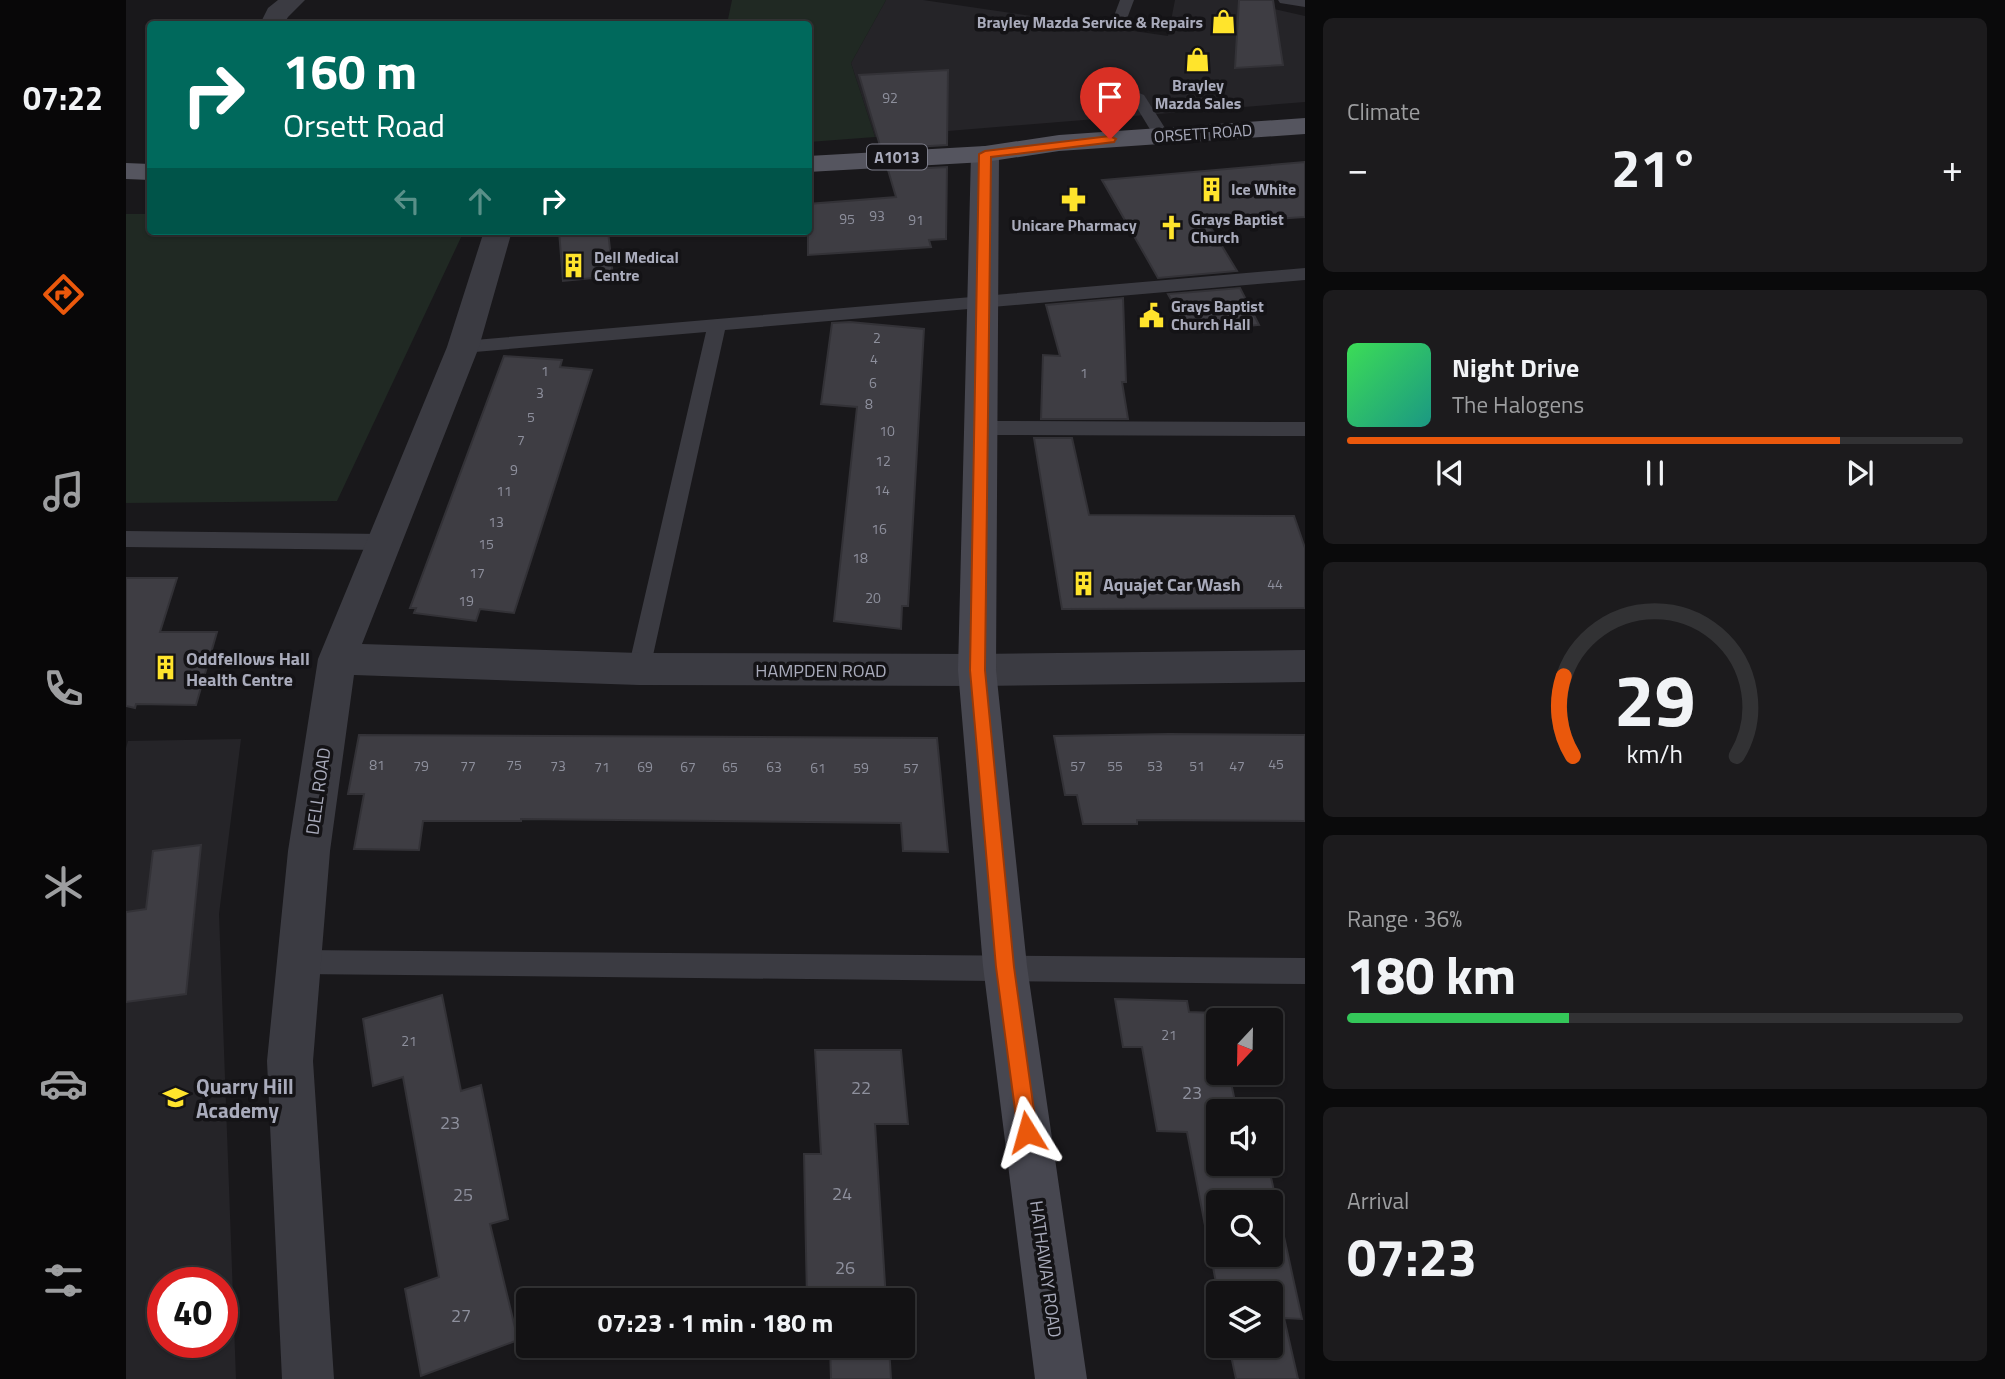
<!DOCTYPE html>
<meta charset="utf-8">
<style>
body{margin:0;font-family:"Titillium Web",sans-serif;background:#1c1b1d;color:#f1f3f6;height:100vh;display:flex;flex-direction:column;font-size:26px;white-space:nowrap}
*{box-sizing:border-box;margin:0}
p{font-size:23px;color:#9d9ea0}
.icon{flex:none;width:38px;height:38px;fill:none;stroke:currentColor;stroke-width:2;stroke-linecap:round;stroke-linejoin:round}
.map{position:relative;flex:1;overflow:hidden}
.drawer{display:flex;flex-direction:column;gap:18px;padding:18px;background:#0a0a0b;width:700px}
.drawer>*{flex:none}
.hud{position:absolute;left:21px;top:21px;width:665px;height:214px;border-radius:7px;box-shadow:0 2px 5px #0004,0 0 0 2px #323234;background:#00695c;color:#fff;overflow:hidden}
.needle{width:46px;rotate:202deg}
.controls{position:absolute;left:1080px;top:1008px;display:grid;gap:14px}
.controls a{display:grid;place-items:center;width:77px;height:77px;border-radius:7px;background:#131214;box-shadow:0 2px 5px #0004,0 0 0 2px #323234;font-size:35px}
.speed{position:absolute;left:21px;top:1267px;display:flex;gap:14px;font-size:35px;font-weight:700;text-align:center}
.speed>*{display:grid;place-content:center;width:91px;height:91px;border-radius:50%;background:#131214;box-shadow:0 2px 5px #0004,0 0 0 2px #323234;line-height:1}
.speed .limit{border:10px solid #d22;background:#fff;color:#111}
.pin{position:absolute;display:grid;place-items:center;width:60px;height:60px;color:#fff;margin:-72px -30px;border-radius:50% 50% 50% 0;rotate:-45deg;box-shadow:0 0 7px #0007}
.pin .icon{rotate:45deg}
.me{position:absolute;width:77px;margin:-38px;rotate:352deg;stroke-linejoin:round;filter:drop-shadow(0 0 5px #0008)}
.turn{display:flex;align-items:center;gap:24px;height:147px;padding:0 21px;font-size:32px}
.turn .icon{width:91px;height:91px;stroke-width:2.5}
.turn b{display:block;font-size:49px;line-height:60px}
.lanes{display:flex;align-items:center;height:66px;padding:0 21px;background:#0003;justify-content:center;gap:35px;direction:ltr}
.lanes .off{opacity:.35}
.big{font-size:52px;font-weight:700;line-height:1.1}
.drawer .widget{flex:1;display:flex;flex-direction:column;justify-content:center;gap:10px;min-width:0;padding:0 24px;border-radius:10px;background:#1c1b1d}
.drawer .dial{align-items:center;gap:0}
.dial svg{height:182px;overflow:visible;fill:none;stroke:#323234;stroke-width:7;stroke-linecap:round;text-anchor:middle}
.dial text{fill:#f1f3f6;stroke:none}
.song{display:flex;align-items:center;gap:21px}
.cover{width:84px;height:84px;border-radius:10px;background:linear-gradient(135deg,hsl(130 70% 55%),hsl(170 70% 35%))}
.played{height:7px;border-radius:4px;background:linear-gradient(90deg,#ea580c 80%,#323234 80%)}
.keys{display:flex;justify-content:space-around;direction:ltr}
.heat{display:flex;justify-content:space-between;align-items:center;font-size:38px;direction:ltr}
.charge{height:10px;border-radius:5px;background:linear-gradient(90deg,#34c759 36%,#323234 0)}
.trip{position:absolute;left:390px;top:1288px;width:399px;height:70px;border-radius:7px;background:#131214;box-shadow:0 2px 5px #0004,0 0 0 2px #323234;font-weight:700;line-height:70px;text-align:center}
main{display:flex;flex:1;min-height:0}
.tabs{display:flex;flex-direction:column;width:126px;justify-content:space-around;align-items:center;background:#080708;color:#9d9ea0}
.tabs .icon{width:49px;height:49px}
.tabs .on{color:#ea580c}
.tabs b{font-size:32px;color:#f1f3f6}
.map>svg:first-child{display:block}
.built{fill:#252428;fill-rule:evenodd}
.green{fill:#202923}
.building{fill:#3e3d43;stroke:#333237;stroke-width:2;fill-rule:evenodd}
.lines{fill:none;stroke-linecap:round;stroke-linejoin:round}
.lane{fill:#3b3b42;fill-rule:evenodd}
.street{fill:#3b3b42;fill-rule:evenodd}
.secondary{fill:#474750;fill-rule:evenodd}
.primary{fill:#55555f;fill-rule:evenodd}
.route{fill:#ea580c;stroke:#983908;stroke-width:2}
.labels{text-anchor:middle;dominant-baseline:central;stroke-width:7;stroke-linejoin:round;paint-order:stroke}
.number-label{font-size:14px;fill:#8e909d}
.far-poi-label{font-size:16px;font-weight:bold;fill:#a9abbb;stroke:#141316;text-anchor:start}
.far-street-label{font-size:16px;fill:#a9abbb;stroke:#141316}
.shield{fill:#141316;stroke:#7c7d8a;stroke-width:2}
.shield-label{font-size:16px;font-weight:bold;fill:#a9abbb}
.poi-label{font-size:18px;font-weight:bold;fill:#a9abbb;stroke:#141316;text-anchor:start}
.street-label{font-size:18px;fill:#a9abbb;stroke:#141316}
.near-number-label{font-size:18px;fill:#8e909d}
.near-poi-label{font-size:21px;font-weight:bold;fill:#a9abbb;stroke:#141316;text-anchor:start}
</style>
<main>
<nav class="tabs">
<b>07:22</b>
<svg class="icon on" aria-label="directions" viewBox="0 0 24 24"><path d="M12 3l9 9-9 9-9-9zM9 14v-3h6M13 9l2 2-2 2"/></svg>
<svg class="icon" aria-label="music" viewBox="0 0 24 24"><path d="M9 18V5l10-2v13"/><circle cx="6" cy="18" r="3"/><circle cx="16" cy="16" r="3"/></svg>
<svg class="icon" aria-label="phone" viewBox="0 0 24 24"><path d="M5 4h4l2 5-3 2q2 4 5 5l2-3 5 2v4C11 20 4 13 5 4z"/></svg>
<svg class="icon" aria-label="climate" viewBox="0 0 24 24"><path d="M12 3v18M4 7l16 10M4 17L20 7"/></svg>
<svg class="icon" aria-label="car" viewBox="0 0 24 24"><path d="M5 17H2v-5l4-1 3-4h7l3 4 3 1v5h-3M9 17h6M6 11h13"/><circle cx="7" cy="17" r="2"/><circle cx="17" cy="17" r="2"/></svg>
<svg class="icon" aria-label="filters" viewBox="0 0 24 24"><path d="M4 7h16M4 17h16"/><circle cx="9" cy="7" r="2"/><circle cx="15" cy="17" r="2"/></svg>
</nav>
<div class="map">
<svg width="1179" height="1379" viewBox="0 0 1179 1379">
<rect width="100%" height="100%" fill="#19181b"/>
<g class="built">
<path d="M760,0H797L1042,36L1049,0H1129L1148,9L1179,16V102L749,137L725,63Z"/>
<path d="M115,739L93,914L110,1379H0V748L2,741ZM37,1283H96V1342H37Z"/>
</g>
<g class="green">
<path d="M606,0H760L725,63L749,137L683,142L682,24H601Z"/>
<path d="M0,214H24V231H338L211,501L0,503Z"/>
</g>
<g class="building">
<path d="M1113,0H1147L1157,65L1109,68Z"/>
<path d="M822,70L821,145L755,149L733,75Z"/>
<path d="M1179,162V217L1082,223L1111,271L1032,278L976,180Z"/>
<path d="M821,167L820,239L803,240L805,247L682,255V204L770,197L762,170Z"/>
<path d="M433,231H482L487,276L437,281Z"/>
<path d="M1114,288L1133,325L1063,331L1042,294Z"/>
<path d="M997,298L1000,382H996L1002,419H915L917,355L934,356L920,305Z"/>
<path d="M724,322L798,329L782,606H776L775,629L708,621L731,407L695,404L706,323Z"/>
<path d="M378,356L436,360L434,367L466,370L388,613L354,609L350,621L288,613L290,608H284Z"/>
<path d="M908,438H946L963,515L1168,516L1179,548V608L936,609Z"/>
<path d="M0,578H51L34,632H91L70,705L10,704L9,708L0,706Z"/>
<path d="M1043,734L1179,735V821L1011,820V824H957L951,795H939L928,736Z"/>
<path d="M233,735L811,738L822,852L777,851L775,823L395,819V821H297L293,850L228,849L238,794H222Z"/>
<path d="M75,845L60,994L0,1002V912L20,909L27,851Z"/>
<path d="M316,995L335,1091L355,1085L382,1219L364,1224L392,1340L295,1376L279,1289L313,1277L277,1077L247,1086L237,1019Z"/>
<path d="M989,999L1061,1001L1063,1012L1091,1013L1092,1073H1103L1111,1111H1092V1164H1123V1167L1143,1168L1176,1319L1158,1318L1172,1379H1110L1103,1346H1144V1293H1092L1061,1132L1031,1131L1016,1047H997ZM1092,1202H1144V1255H1092Z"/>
<path d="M689,1050H775L782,1124H749L760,1300H681L678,1154H695Z"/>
<path d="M704,1346H763L765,1379H705Z"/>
</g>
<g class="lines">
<g class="lane">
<path d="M994,0H1008L999,24L992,28L985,24Z"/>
<path d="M1152,0H1179V7L1154,3Z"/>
<path d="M1013,93L1018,95L1044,136L1042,139H1030L1028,136L1005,98Z"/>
<path d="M1179,268V280L599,330L524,669L521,676L513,678L505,676L502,669L580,332L337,353L330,351L328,347L330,343L337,341Z"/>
<path d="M855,421L1179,422V436L855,435L848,433L845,428L848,423Z"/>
<path d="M0,531L258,534L265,536L268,542L265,548L258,550L0,547Z"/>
<path d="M172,950L1179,958V984L172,974L163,971L159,962L163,953Z"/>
</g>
<g class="street">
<path d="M152,0H179L162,17L158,24H134L142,8Z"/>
<path d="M358,231H386L353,347L236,644L513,653L851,654L1179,650V682L851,686L513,685L228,675L204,851L187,1061L208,1379H156L141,1061L162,851L192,659L321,347Z"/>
</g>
<path class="secondary" d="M859,146L869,148L873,154L870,670L901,966L961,1379H909L857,966L832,670L845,154L849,148Z"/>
<g class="primary">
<path d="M1179,118V134L933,151L859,162L682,172V156L859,146L933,135Z"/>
<path d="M0,163L24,164V180L0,179Z"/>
</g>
</g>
<path class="route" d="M984,136L990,139L988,142L865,157L859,670L888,967L911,1132L908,1139L901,1141L894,1139L892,1132L870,967L844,670L853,154L859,151Z"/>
<defs>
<symbol id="shop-bare" viewBox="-9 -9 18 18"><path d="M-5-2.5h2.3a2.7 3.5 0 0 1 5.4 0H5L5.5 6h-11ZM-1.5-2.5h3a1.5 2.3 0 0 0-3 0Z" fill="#ffe42c" stroke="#141316" stroke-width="2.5" paint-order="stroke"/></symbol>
<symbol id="building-bare" viewBox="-9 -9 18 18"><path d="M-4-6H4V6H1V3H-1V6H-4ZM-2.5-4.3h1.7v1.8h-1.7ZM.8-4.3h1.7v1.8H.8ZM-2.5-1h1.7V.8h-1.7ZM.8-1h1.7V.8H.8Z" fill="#ffe42c" stroke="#141316" stroke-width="2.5" paint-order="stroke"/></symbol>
<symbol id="pharmacy-bare" viewBox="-9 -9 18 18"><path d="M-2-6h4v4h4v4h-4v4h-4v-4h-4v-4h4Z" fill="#ffe42c" stroke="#141316" stroke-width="2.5" paint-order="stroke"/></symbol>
<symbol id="church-bare" viewBox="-9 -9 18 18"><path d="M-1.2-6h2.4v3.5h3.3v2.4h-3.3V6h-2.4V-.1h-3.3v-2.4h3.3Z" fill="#ffe42c" stroke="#141316" stroke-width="2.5" paint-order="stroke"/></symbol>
<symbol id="civic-bare" viewBox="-9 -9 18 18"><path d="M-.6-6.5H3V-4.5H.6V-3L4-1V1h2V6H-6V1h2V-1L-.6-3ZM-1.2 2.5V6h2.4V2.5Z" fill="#ffe42c" stroke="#141316" stroke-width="2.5" paint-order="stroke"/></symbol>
<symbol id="school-bare" viewBox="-9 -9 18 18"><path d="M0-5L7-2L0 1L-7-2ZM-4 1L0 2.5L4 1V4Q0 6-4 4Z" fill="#ffe42c" stroke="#141316" stroke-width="2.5" paint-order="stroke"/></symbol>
</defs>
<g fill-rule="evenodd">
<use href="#shop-bare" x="1080" y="4" width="35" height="35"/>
<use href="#shop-bare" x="1054" y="42" width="35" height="35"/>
<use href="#building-bare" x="1068" y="172" width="35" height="35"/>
<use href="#pharmacy-bare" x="930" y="182" width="35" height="35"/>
<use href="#church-bare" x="1028" y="210" width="35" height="35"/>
<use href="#building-bare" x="430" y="248" width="35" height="35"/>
<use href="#civic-bare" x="1008" y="298" width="35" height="35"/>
<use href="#building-bare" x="940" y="566" width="35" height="35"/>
<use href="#building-bare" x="22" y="650" width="35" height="35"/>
<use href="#school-bare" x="32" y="1080" width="35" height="35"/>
</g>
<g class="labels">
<g class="number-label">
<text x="764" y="97">92</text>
<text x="751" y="215">93</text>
<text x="721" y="218">95</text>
<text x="790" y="219">91</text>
<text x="751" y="337">2</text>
<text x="748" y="358">4</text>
<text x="419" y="370">1</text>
<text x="958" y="372">1</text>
<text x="747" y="382">6</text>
<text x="414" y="392">3</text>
<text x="743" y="403">8</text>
<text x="405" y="416">5</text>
<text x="761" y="430">10</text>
<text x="395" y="439">7</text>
<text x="757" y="460">12</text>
<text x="388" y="469">9</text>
<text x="756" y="489">14</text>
<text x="378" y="490">11</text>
<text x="370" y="521">13</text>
<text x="753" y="528">16</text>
<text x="360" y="543">15</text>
<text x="734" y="557">18</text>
<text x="351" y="572">17</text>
<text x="1149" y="583">44</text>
<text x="747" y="597">20</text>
<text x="340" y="600">19</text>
<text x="1150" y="763">45</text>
<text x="251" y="764">81</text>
<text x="388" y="764">75</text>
<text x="295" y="765">79</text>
<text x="342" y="765">77</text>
<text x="432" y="765">73</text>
<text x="952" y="765">57</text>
<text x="989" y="765">55</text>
<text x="1029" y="765">53</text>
<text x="1071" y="765">51</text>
<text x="1111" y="765">47</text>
<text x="476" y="766">71</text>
<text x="519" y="766">69</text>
<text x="562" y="766">67</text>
<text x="604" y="766">65</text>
<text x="648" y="766">63</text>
<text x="692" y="767">61</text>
<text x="735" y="767">59</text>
<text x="785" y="767">57</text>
<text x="1043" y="1034">21</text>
<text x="283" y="1040">21</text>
</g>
<g class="far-poi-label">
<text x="1077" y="22" text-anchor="end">Brayley Mazda Service &amp; Repairs</text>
<text x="1072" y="85" text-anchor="middle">Brayley<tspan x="1072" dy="18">Mazda Sales</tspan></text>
<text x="1105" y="189">Ice White</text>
<text x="1065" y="219">Grays Baptist<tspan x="1065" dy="18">Church</tspan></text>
<text x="948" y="225" text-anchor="middle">Unicare Pharmacy</text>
<text x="468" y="257">Dell Medical<tspan x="468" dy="18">Centre</tspan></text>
<text x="1045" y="306">Grays Baptist<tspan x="1045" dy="18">Church Hall</tspan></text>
</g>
<g class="far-street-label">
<text transform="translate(1077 133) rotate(-4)">ORSETT ROAD</text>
</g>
<rect class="shield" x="741" y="144.5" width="60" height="25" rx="5"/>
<g class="shield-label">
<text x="771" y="157">A1013</text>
</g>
<g class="poi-label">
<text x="977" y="584">Aquajet Car Wash</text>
<text x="60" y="658">Oddfellows Hall<tspan x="60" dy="21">Health Centre</tspan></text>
</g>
<g class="street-label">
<text x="695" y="670">HAMPDEN ROAD</text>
<text transform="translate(192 791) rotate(-82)">DELL ROAD</text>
<text transform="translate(920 1269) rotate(82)">HATHAWAY ROAD</text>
</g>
<g class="near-number-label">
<text x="735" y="1087">22</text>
<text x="1066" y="1092">23</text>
<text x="324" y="1122">23</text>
<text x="716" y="1193">24</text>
<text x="337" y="1194">25</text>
<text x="719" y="1267">26</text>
<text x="335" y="1315">27</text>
</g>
<g class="near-poi-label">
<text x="70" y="1086">Quarry Hill<tspan x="70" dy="24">Academy</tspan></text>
</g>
</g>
</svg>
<div class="controls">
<a><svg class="needle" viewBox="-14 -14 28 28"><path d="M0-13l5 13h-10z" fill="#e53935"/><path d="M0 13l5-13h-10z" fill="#9d9ea0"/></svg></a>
<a><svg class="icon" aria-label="sound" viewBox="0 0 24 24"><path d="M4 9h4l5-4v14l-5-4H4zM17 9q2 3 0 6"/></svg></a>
<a><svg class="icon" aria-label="search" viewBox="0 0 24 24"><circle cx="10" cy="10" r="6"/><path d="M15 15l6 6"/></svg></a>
<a><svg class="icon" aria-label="layers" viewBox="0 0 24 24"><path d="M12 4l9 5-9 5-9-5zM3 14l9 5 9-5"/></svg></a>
</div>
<div class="speed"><div class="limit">40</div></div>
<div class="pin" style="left:984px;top:139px;background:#d93025"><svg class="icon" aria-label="arrive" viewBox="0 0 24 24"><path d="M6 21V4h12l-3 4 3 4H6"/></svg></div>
<svg class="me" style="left:901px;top:1132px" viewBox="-20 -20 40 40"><path d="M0-17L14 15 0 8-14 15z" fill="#ea580c" stroke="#fff" stroke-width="4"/></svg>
<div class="trip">07:23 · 1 min · 180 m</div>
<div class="hud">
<div class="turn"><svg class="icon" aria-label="right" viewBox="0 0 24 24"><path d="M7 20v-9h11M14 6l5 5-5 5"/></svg><div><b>160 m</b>Orsett Road</div></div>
<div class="lanes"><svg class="icon off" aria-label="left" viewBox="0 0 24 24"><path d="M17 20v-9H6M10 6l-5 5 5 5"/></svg><svg class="icon off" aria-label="ahead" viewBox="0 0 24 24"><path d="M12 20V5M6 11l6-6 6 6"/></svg><svg class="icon" aria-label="right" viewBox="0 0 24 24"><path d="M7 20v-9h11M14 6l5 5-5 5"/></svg></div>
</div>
</div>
<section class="drawer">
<div class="widget"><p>Climate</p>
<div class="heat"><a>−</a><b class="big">21°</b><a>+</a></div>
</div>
<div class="widget">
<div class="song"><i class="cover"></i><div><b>Night Drive</b><p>The Halogens</p></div></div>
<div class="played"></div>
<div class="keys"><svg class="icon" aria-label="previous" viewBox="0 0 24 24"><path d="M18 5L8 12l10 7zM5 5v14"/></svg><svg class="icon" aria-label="pause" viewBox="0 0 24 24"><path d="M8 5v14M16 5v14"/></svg><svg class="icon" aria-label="next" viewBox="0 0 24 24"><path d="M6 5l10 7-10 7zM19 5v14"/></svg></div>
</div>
<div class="widget dial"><svg viewBox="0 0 100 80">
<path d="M14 69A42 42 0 1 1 86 69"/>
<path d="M14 69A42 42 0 0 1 10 34" stroke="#ea580c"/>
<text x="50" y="56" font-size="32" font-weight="700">29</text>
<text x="50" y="72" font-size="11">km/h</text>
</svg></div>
<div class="widget"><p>Range · 36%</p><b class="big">180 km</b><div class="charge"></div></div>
<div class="widget"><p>Arrival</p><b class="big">07:23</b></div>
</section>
</main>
